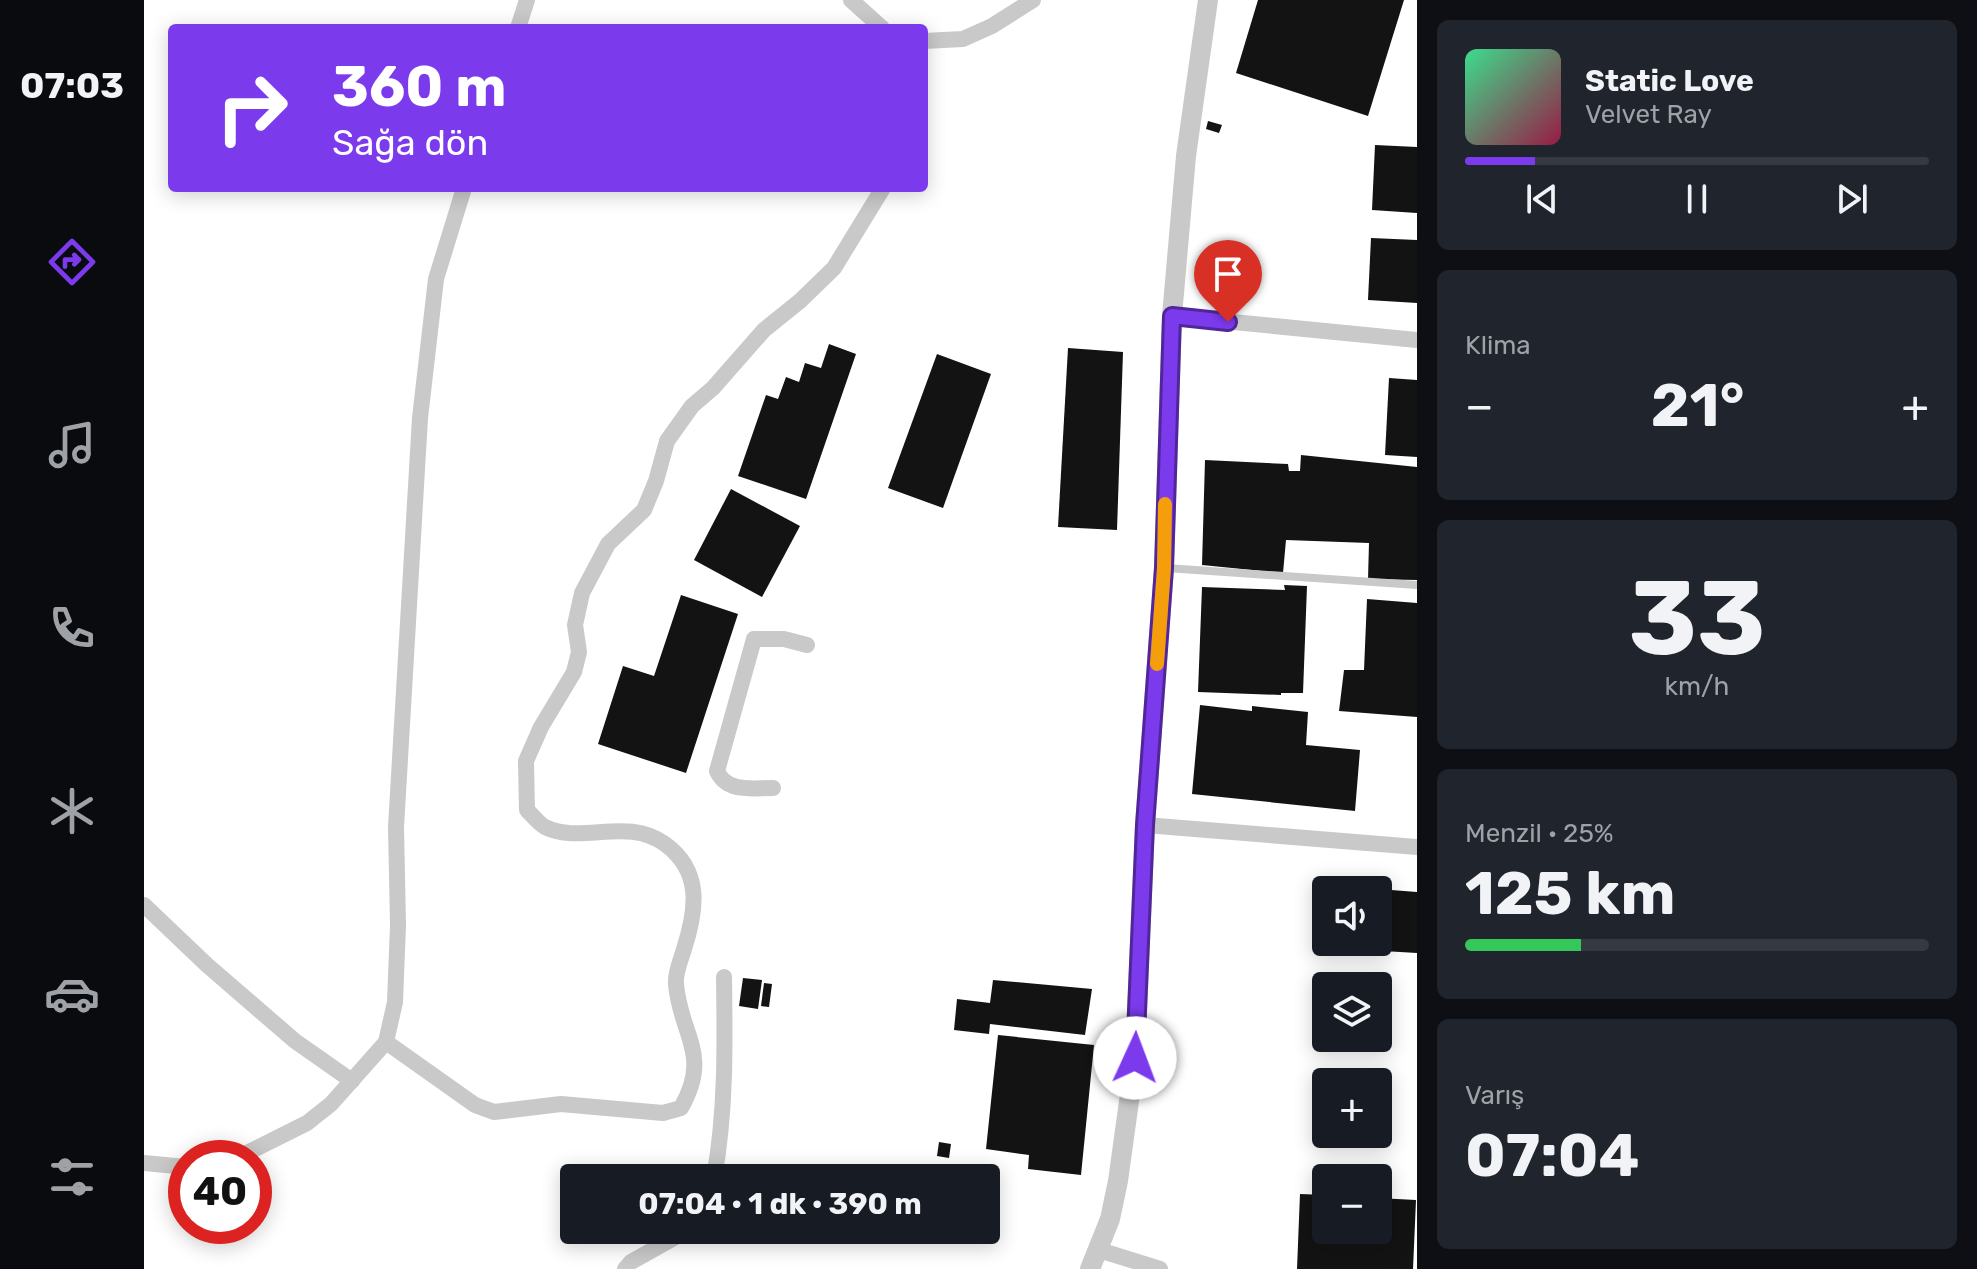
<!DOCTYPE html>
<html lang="tr">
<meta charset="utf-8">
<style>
body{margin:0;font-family:Rubik,sans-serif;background:#20242c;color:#f1f3f6;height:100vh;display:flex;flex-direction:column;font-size:30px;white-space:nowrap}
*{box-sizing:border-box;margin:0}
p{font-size:26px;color:#9ea1a6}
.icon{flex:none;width:44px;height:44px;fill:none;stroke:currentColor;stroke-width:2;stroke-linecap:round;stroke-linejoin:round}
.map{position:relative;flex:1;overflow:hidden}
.drawer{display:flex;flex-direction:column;gap:20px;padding:20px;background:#0d0f14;width:560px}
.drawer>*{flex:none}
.guide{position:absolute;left:24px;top:24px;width:760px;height:168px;border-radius:8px;box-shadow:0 4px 20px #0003;background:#7c3aed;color:#fff;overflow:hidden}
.controls{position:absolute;left:1168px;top:876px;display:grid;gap:16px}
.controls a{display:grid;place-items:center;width:80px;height:80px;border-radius:8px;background:#171b24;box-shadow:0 4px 20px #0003;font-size:40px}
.speed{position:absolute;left:24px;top:1140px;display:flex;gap:16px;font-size:40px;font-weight:700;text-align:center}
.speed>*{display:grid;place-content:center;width:104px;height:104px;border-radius:50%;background:#171b24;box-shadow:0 4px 20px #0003;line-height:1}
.speed .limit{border:12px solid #d22;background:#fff;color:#111}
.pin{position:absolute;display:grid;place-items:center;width:68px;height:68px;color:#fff;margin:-82px -34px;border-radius:50% 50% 50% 0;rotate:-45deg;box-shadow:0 0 8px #0007}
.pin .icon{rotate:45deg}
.me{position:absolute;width:88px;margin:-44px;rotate:2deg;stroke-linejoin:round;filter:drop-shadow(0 0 6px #0008)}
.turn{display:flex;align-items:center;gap:28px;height:168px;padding:0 32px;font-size:36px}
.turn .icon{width:104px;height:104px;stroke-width:2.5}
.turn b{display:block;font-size:56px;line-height:68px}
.big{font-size:60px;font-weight:700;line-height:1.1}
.drawer .tile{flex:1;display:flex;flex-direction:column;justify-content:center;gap:12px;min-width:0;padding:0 28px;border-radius:12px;background:#20242c}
.drawer .dial{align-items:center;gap:0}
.dial b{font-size:104px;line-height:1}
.song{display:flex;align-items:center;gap:24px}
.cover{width:96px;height:96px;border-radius:12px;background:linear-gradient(135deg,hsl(150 70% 55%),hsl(340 70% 35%))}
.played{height:8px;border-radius:4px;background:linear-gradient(90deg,#7c3aed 15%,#363941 15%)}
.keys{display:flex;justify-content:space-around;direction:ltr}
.heat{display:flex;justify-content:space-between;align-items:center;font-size:44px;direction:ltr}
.charge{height:12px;border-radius:6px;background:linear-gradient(90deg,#34c759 25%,#363941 0)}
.trip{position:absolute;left:416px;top:1164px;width:440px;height:80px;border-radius:8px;background:#171b24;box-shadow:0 4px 20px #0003;font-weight:700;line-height:80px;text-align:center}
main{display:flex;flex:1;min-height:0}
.tabs{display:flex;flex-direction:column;width:144px;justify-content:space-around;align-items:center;background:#090b0e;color:#9ea1a6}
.tabs .icon{width:56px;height:56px}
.tabs .active{color:#7c3aed}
.tabs b{font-size:36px;color:#f1f3f6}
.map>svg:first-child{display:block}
.building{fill:#131313}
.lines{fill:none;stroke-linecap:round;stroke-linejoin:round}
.service{stroke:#c9c9c9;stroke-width:8}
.minor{stroke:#c9c9c9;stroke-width:16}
.tertiary{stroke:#c9c9c9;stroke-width:20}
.route-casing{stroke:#51269a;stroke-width:20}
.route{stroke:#7c3aed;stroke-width:14}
.slow{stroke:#f59e0b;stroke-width:14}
</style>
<main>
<nav class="tabs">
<b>07:03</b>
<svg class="icon active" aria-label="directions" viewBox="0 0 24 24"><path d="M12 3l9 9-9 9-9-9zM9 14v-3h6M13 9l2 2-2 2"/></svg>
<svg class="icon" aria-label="music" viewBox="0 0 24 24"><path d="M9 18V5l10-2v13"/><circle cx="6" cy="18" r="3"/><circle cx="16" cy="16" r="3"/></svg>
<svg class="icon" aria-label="phone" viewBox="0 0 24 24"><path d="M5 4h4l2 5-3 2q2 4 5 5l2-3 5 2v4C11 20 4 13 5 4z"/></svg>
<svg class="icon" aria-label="climate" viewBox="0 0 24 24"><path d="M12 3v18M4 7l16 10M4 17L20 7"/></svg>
<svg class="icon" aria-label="car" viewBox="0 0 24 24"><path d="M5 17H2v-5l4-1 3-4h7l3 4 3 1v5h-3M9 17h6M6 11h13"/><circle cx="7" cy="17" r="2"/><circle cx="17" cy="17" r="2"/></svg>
<svg class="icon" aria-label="filters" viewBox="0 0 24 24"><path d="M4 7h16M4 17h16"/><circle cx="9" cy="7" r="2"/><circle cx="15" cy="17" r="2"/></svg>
</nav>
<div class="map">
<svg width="1273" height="1269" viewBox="0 0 1273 1269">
<rect width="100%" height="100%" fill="#fff"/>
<g class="building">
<path d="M1114,0H1260L1224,116L1092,73Z"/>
<path d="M1064,121L1078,125L1075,133L1062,129Z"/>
<path d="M1231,145L1273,147V213L1228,210Z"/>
<path d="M1227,238L1273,240V303L1224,300Z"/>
<path d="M685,344L712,354L662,499L594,476L622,395L634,399L642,377L655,382L661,363L677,368Z"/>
<path d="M924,348L979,352L973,530L914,527Z"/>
<path d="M793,354L847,374L799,508L744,488Z"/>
<path d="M1245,378L1273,380V457L1241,455Z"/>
<path d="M1157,455L1273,467V580L1224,579L1225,543L1142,540L1139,573L1058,565L1061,460L1144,464L1145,471H1156Z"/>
<path d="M587,489L656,526L618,597L550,560Z"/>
<path d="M1140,585L1163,586L1159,693H1137V695L1054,692L1058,587L1141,590Z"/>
<path d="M537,595L594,614L542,773L454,744L479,666L510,676Z"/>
<path d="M1223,599L1273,603V717L1195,711L1200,670H1220Z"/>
<path d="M1056,705L1108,711V706L1164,712L1162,745L1216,750L1211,811L1048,794Z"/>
<path d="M1174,886L1209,888V890H1182V942H1234V889L1273,892V953L1171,947Z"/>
<path d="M599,978L618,980L614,1009L595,1006Z"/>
<path d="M849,980L948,989L941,1035L846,1024L845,1034L810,1030L813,999L846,1003Z"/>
<path d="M620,983L628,984L625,1007L617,1006Z"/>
<path d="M854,1035L950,1045L937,1175L884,1169L885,1155L842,1149Z"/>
<path d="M795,1142L807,1144L805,1158L793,1156Z"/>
<path d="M1156,1194L1182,1195V1230H1234V1198L1272,1200L1269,1269H1153Z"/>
</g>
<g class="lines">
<path class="service" d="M1022,568L1273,585"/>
<g class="minor">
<path d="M707,0L738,28"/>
<path d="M374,28L383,0"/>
<path d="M780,41L819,39L848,26L889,0"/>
<path d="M1028,316L1273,340"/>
<path d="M629,788C607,788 583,793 573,771L610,639H640L663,645"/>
<path d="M1001,825L1273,847"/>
<path d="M0,905L63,965L151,1041L208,1081"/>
<path d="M242,1042L331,1105L350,1112L417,1104L519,1113L537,1108C568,1054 536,1035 532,984C531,972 537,960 540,949C553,909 558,871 521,844C483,816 438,845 401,827C395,824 388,815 383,810L382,761L397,727L430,672L435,652L431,625L438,593L464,544L500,510L512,481L523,441L548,406L569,388L620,330L656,301L690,268L739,188"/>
<path d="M93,1158L163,1123L187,1104L242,1042L251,1002L254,925L252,827L276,418L292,279L320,188"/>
<path d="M0,1163L42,1167"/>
<path d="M570,1178C582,1112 581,1044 580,977"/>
<path d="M955,1250L1016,1269"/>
<path d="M481,1269L487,1262L544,1230"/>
</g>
<path class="tertiary" d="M946,1269L966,1219L974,1181L991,1058L1001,825L1020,568L1028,316L1042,156L1064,0"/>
</g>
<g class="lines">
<defs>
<path id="route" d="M991,1058L1001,825L1020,568L1028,316L1084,322"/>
</defs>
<use href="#route" class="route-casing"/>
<use href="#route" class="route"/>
<path class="slow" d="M1013,664L1020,568L1021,504"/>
</g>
</svg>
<div class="controls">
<a><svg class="icon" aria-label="sound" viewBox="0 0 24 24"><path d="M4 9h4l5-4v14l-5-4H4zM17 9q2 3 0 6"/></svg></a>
<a><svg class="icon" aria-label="layers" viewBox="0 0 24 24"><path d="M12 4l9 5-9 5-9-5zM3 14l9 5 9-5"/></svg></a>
<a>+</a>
<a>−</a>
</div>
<div class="speed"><div class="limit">40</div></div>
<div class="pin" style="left:1084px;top:322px;background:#d93025"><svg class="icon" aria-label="arrive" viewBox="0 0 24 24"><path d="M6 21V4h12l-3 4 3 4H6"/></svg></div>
<svg class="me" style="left:991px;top:1058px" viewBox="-20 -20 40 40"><circle r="19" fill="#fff"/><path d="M0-13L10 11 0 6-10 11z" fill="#7c3aed"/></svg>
<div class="trip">07:04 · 1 dk · 390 m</div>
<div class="guide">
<div class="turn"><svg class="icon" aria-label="right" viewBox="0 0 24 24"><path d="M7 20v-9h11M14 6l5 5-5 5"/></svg><div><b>360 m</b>Sağa dön</div></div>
</div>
</div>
<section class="drawer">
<div class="tile">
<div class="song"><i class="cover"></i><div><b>Static Love</b><p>Velvet Ray</p></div></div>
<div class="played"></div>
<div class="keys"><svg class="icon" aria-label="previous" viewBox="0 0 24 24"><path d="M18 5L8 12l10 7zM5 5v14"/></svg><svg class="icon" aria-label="pause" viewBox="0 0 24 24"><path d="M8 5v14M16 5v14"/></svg><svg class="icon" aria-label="next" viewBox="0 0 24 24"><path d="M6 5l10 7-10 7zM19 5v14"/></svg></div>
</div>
<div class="tile"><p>Klima</p>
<div class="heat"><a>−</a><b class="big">21°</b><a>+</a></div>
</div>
<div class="tile dial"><b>33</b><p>km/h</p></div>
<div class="tile"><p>Menzil · 25%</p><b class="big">125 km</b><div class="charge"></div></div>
<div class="tile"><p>Varış</p><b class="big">07:04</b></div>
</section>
</main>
